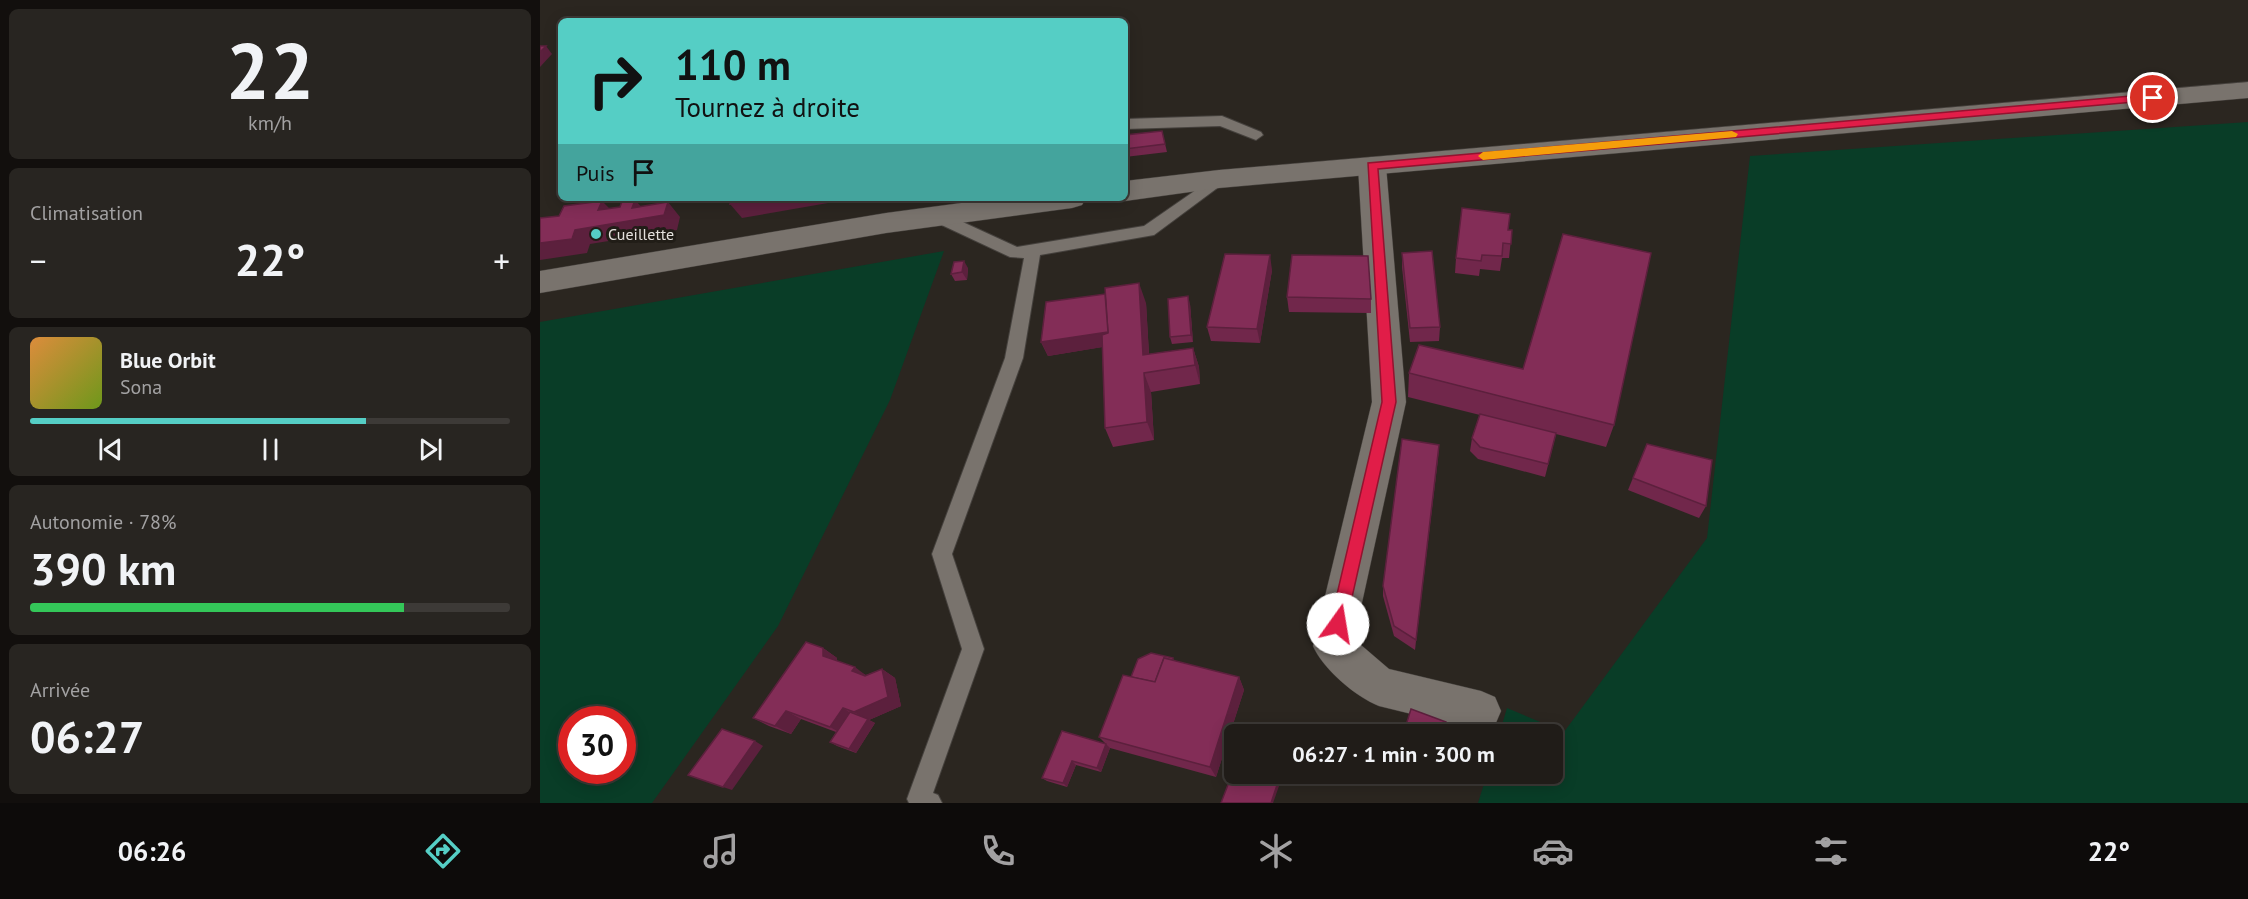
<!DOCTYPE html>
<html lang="fr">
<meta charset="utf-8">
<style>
body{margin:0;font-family:"PT Sans",sans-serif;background:#282521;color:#f1f3f6;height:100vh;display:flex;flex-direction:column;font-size:22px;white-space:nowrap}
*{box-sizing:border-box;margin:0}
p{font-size:20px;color:#a2a1a2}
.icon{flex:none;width:33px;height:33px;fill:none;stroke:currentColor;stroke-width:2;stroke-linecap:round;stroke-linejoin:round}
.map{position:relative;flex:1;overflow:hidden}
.drawer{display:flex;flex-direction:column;gap:9px;padding:9px;background:#120f0d;width:540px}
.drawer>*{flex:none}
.top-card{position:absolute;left:18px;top:18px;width:570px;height:183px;border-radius:9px;box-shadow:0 3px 15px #0003,0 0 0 2px #3d3a37;background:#55cec5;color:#111;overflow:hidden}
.speed{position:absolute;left:18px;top:706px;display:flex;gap:12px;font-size:30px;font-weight:700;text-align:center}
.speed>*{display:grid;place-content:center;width:78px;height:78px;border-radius:50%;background:#201c18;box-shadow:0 3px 15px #0003,0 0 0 2px #3d3a37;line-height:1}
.speed .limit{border:9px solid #d22;background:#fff;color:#111}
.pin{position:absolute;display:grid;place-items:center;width:51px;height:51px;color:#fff;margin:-26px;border:3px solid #fff;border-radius:50%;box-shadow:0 2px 6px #0007}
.me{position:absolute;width:66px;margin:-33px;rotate:13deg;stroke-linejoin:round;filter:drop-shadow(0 0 4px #0008)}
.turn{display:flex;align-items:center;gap:21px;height:126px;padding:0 18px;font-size:27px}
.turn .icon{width:78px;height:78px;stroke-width:2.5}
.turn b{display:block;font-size:42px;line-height:51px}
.then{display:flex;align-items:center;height:57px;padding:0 18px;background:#0003;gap:12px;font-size:22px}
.big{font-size:45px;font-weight:800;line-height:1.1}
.drawer .widget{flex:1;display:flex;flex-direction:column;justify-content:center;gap:9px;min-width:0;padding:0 21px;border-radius:9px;background:#282521}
.drawer .dial{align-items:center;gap:0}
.dial b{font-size:78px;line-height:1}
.song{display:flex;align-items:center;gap:18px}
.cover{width:72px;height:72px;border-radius:9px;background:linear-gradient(135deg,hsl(30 70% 55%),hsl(80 70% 35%))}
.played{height:6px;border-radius:3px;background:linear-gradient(90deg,#55cec5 70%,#3d3a37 70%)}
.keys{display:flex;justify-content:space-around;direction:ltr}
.heat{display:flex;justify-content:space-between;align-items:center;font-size:33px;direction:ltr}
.charge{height:9px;border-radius:4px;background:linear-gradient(90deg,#34c759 78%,#3d3a37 0)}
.trip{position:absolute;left:684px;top:724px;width:339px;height:60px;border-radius:9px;background:#201c18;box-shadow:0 3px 15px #0003,0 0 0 2px #3d3a37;font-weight:800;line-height:60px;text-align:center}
.menu{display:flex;height:96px;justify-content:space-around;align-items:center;background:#0d0b0a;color:#a2a1a2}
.menu .icon{width:42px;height:42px}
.menu .selected{color:#55cec5}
.menu b{font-size:27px;color:#f1f3f6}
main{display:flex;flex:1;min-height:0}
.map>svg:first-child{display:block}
.green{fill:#093d27;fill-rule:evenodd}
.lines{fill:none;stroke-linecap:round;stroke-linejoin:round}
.service-casing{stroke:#45413d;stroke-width:2}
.minor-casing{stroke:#45413d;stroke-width:1}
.secondary-casing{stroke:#45413d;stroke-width:1}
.service{fill:#79736d;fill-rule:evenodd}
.minor{fill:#79736d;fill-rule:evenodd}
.secondary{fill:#79736d;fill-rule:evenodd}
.wall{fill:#71274b}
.shaded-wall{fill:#5c203d}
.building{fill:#832d57;stroke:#5c203d;stroke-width:1.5}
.route{fill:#e11d48;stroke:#92132f;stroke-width:1.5}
.slow{fill:#f59e0b}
.poi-dot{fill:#55cec5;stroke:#211d17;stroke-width:2}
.labels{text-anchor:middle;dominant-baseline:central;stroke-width:6;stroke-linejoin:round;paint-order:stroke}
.poi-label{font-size:16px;fill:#e4e1dd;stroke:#211d17;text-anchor:start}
</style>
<main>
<section class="drawer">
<div class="widget dial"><b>22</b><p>km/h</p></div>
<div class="widget"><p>Climatisation</p>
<div class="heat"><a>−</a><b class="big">22°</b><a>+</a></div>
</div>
<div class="widget">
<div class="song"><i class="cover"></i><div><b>Blue Orbit</b><p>Sona</p></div></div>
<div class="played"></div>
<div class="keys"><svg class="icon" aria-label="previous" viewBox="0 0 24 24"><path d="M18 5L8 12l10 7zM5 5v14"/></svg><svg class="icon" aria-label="pause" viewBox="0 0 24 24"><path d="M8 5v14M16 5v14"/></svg><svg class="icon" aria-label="next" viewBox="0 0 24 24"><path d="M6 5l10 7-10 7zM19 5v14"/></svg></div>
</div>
<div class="widget"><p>Autonomie · 78%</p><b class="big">390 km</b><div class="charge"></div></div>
<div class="widget"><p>Arrivée</p><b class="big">06:27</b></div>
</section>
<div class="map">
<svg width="1708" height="803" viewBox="0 0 1708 803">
<rect width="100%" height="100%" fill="#2b2620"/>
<g class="green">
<path d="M1708,122V803H938L947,774H1012V735H959L967,708L1024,732L1167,538L1210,156Z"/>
<path d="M404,251L350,400L238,626L112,803H0V322ZM32,720H82V771H32Z"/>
</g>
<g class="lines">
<defs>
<g id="service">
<path d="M682,116L721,132L723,135L716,140L680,126L585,129V119Z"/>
<path d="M679,174L686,179L684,183L614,235L500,255L483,358L412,554L444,649L393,793L398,795L402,803H369L367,799L422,649L392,554L465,358L484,258L470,257L391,220L388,216L391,212H401L477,247L604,226Z"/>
</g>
<path id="minor" d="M832,157L842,160L846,166L866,402L814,639L849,669L941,691L955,697L961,711L955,725L941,731L839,706C816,697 783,669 773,646L832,402L818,166L822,160Z"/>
<g id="secondary">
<path d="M1708,82V98L679,188L585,201L576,198H585V181L679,170Z"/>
<path d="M459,198H546L542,205L532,208L346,233L0,293V271L346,213Z"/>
</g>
</defs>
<use href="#service" class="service-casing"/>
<use href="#minor" class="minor-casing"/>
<use href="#secondary" class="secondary-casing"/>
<use href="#service" class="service"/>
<use href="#minor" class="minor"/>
<use href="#secondary" class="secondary"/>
</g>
<g class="wall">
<path d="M622,131L627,152L585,157V135Z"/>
<path d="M968,230H972L969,258H962L960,271L940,269L939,276L915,273L916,258Z"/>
<path d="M862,253L900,327L899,341L870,342L862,267Z"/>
<path d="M428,268L427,280L415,281L411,274Z"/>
<path d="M732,270L720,343L671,341L667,327Z"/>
<path d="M747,297L831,299V313L749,312Z"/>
<path d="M606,303L609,354L653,348L659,367L660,384L611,392L614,440L573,447L565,428L562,347L508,356L501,342Z"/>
<path d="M650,304L653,342L632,344L630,337Z"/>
<path d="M869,373L1074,425L1066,447L1016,434L1005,477L938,459L930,451L932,438L940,415L868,397Z"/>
<path d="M1107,444L1166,506L1159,518L1088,490Z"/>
<path d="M899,445L898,458L875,650L854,636L843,596V586Z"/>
<path d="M283,648L297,658V661L326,675L342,669L355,678L361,706L329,720L335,723L316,753L297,746L290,742L296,732L261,719L251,734L229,726L213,718Z"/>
<path d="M633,658L634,661L699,677L704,690L676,777L570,748L561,772L536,765L527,787L507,781L502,778L566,744L559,737Z"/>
</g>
<g class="shaded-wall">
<path d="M6,46L12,54L0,67V52Z"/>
<path d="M223,198H289L288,203L202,218L190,204Z"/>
<path d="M95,200L108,214L128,202L140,217L137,230L50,244L47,253L0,260V243L35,230L58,210L62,201L76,215L92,208Z"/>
<path d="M730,255L732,270L720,343L717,329Z"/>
<path d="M424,261L428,268L427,280L422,272Z"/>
<path d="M599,283L606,303L610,372L603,355Z"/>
<path d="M648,296L650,304L653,342L651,335Z"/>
<path d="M569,331L575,345L508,356L501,342Z"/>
<path d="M653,348L659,367L660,384L655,365Z"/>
<path d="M604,373L611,392L614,440L607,422Z"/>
<path d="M899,445L898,458L875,650L876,640Z"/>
<path d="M283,648L297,658V666L283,656Z"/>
<path d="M315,667L328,677L312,671Z"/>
<path d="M342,669L355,678L361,706L329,720L335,723L316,753L309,749L327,720L314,712Z"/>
<path d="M699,677L704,690L676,777L670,767Z"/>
<path d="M303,708L317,717L304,735L290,727Z"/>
<path d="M246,711L261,719L251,734L235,726Z"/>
<path d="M215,741L223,746L192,790L183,787Z"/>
<path d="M566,744L570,748L561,772L557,768Z"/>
<path d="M532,761L536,765L527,787L523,783Z"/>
<path d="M738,782L739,786L733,803H731Z"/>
</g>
<g class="building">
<path d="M0,46H6L0,52Z"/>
<path d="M622,131L625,144L585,149V135Z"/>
<path d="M192,198H223L190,204Z"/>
<path d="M254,198H270L254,201Z"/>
<path d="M95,200L92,208L128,202L124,215L35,230L32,239L0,243V218L19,216L24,206L62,201L58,210L80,207L82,201Z"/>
<path d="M922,208L970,214L968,230H972L971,244L963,243L962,256L942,255L941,261L916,258Z"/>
<path d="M1023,234L1111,253L1074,425L869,373L879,345L983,369Z"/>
<path d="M892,251L900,327L870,328L862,253Z"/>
<path d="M685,254L730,255L717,329L667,327Z"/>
<path d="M752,255L828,256L831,299L747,297Z"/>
<path d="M424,261L422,272L411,274L414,262Z"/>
<path d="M599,283L603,355L653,348L655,365L604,373L607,422L565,428L562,335L568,333L565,288Z"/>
<path d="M565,294L568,332L501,342L506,302Z"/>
<path d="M648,296L651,335L630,337L628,299Z"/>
<path d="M940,414L1016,433L1008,464L940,447L932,438Z"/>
<path d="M862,439L899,445L876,640L854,626L843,586Z"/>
<path d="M1107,444L1172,460L1166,506L1093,478Z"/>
<path d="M266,642L283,648V656L315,667L312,671L325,676L342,669L348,697L314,712L303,708L290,727L246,711L235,726L213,718Z"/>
<path d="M611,653L633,658L632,660L624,658L615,682L591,677L598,659Z"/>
<path d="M624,658L699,677L670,767L559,737L583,675L615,682Z"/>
<path d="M871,709L906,722L902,735H863Z"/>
<path d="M310,712L328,719L309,749L290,742Z"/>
<path d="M182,729L215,741L183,787L148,775Z"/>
<path d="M522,731L566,744L557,768L532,761L523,783L502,778Z"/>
<path d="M694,769V774H710L738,782L731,803H681Z"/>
</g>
<path class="route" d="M1613,94L1619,98L1617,100L838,169L856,402L806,624L804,629L798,632L792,629L790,624L842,402L828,163Z"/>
<path class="slow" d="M1192,131L1198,134L1196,137L943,160L938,156L943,152Z"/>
<circle class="poi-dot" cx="56" cy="234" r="6"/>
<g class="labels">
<g class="poi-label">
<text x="68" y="234">Cueillette</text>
</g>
</g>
</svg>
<div class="speed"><div class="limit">30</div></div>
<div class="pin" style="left:1613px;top:98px;background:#d93025"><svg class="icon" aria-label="arrive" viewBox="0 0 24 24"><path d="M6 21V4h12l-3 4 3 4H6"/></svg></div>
<svg class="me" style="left:798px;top:624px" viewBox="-20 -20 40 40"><circle r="19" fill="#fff"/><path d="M0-13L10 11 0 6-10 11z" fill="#e11d48"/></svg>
<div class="trip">06:27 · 1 min · 300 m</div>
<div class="top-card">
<div class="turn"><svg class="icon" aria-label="right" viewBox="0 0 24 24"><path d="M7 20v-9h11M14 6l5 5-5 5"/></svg><div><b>110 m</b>Tournez à droite</div></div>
<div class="then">Puis<svg class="icon" aria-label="arrive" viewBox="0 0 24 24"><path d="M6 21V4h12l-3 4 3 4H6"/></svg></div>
</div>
</div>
</main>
<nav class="menu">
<b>06:26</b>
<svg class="icon selected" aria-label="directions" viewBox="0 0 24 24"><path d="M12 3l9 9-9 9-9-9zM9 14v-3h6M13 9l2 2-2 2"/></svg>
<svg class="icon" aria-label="music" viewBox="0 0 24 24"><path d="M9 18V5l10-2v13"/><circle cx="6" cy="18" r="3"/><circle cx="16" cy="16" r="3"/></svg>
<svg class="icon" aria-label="phone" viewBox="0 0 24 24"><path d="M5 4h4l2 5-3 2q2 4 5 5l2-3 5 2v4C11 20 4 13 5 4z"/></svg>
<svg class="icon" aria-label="climate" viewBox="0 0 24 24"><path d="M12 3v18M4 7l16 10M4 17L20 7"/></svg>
<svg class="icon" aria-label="car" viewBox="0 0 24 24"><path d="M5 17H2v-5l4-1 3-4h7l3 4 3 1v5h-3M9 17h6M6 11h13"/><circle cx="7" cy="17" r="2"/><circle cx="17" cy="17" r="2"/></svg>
<svg class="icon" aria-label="filters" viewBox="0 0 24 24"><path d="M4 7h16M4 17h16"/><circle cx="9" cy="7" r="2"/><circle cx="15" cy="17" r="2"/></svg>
<b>22°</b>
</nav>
